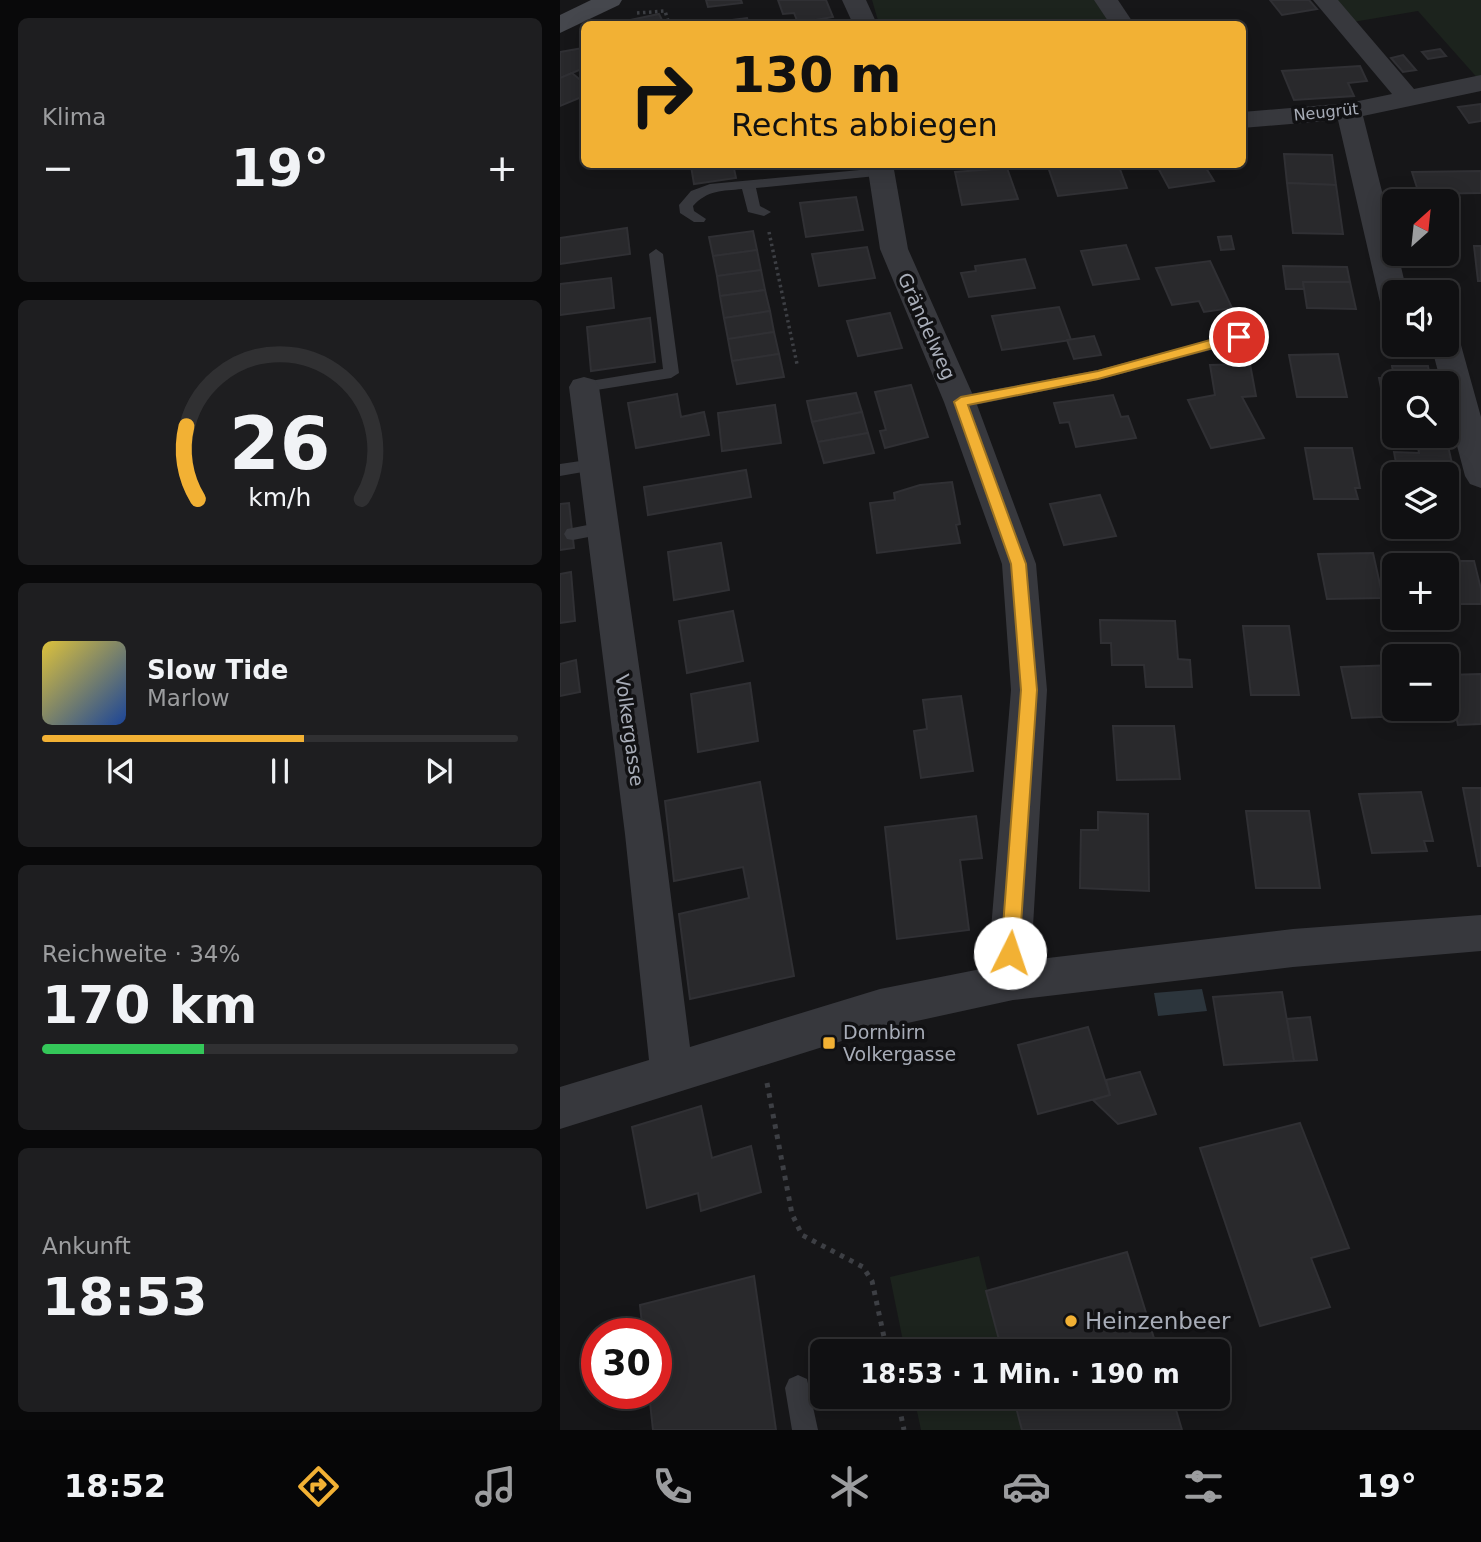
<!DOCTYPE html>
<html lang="de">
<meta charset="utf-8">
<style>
body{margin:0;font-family:"DejaVu Sans",sans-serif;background:#1e1e20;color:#f1f3f6;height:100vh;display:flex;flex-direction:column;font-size:26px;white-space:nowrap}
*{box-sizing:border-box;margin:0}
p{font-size:23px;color:#9c9d9f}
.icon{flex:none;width:38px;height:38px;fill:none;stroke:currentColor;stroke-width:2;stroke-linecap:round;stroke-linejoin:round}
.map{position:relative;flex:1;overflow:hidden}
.panel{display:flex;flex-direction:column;gap:18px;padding:18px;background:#09090a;width:560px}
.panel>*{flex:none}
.hud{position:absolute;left:21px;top:21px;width:665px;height:147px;border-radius:10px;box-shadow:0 4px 18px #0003,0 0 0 2px #303032;background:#f2b134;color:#111;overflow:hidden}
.needle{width:46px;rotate:27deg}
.controls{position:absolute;left:822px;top:189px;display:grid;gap:14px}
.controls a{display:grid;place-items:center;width:77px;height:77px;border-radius:10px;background:#101012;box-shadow:0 4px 18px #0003,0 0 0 2px #303032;font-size:35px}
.speed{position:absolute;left:21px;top:1318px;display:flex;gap:14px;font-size:35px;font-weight:700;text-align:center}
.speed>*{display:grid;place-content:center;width:91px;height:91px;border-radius:50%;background:#101012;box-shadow:0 4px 18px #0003,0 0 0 2px #303032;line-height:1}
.speed .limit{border:10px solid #d22;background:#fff;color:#111}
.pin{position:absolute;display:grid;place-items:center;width:60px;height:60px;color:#fff;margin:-30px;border:4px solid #fff;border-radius:50%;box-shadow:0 2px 7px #0007}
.me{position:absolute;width:77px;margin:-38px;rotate:4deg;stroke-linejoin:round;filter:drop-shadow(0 0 5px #0008)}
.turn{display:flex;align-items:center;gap:24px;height:147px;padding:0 35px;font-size:32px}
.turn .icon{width:91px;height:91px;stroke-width:2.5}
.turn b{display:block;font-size:49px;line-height:60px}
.big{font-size:52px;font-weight:600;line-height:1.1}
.panel .tile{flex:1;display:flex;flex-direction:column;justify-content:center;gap:10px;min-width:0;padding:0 24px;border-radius:10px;background:#1e1e20}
.panel .dial{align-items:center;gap:0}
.dial svg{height:182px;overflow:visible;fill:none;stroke:#303032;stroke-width:7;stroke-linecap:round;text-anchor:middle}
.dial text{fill:#f1f3f6;stroke:none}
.song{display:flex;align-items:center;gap:21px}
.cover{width:84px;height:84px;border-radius:10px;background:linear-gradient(135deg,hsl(50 70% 55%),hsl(220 70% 35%))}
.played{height:7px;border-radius:4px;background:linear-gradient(90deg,#f2b134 55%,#303032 55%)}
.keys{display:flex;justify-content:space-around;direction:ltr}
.heat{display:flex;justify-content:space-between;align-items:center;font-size:38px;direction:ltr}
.charge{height:10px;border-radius:5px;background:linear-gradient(90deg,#34c759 34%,#303032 0)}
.trip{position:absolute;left:250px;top:1339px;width:420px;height:70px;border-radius:10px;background:#101012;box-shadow:0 4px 18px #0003,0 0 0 2px #303032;font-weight:600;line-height:70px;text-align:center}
.menu{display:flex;height:112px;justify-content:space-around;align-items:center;background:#060607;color:#9c9d9f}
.menu .icon{width:49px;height:49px}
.menu .active{color:#f2b134}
.menu b{font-size:32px;color:#f1f3f6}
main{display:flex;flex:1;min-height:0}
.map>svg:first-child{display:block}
.green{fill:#1c231d}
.water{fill:#2c353c}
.building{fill:#29292c;stroke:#303034;stroke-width:2}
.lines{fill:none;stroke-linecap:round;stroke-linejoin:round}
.path-far1{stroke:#3d3f44;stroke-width:3.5;stroke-dasharray:2.5 3.5;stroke-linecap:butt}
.path{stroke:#3d3f44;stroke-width:5;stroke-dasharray:4.5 6;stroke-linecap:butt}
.lane{fill:#37383d;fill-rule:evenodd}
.street{fill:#37383d;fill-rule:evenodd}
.secondary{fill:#45474d;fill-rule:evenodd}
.route{fill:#f2b134;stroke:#9d7322;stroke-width:2}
.poi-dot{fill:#f2b134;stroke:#111113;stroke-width:2.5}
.labels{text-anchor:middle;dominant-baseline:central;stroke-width:7;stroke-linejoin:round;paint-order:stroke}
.far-street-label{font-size:16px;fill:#a8adb8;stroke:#111113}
.street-label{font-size:19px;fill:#a8adb8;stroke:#111113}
.poi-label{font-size:19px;fill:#a8adb8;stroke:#111113;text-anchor:start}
.near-poi-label{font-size:23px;fill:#a8adb8;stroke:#111113;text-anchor:start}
</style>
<main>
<section class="panel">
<div class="tile"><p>Klima</p>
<div class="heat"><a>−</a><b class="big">19°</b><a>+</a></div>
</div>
<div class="tile dial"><svg viewBox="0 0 100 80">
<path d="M14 69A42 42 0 1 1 86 69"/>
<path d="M14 69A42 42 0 0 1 9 37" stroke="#f2b134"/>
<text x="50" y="56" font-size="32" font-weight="700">26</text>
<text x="50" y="72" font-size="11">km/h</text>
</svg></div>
<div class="tile">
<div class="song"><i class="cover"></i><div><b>Slow Tide</b><p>Marlow</p></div></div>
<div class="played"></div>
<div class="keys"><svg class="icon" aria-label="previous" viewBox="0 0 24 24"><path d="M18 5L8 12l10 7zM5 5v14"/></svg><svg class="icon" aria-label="pause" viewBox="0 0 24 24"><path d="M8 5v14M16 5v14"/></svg><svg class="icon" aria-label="next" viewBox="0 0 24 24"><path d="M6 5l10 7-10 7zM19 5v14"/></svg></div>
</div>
<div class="tile"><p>Reichweite · 34%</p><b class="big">170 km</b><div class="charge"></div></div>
<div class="tile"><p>Ankunft</p><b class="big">18:53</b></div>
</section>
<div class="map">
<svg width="921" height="1430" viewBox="0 0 921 1430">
<rect width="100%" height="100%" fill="#161618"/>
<g class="green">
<path d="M312,0H537L549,20L506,24H319Z"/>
<path d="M768,0H921V82L858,11L787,23Z"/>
<path d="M419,1256L442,1351H345L330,1277Z"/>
<path d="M354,1397H453L462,1430H361Z"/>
</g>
<path class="water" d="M642,989L647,1011L598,1016L594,993Z"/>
<g class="building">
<path d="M146,0H181L182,3L148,7Z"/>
<path d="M218,0H266L273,17L238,23L234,13L223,14Z"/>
<path d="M710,0H749L757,9L722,15Z"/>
<path d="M99,14L104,24L56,23Z"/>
<path d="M187,18L189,24L147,23Z"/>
<path d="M23,48L24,68L0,78V52Z"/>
<path d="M880,49L886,56L868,59L862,52Z"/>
<path d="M843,55L856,70L843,72L831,58Z"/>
<path d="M800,66L807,81L788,83L794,96L734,100L722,71Z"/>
<path d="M12,73L24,83V96L0,106V78Z"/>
<path d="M921,104V121L909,123L898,107Z"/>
<path d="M724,154L772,155L776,185L727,183Z"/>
<path d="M173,164L176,178L134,184L131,166Z"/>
<path d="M487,164H558L567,188L498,196Z"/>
<path d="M596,164H664L665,166L646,168L654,181L609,188Z"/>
<path d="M447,168L458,199L402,205L395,172Z"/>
<path d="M921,171V193L859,194L852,172Z"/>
<path d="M727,183L776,185L783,234L733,233Z"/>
<path d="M859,194H884L887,201H862Z"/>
<path d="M296,197L303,230L246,237L240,203Z"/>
<path d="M67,228L70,254L0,264V238Z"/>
<path d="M193,231L197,250L153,256L149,237Z"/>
<path d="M671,236L674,249L661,250L658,237Z"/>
<path d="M566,245L579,279L533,285L521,251Z"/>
<path d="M914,246H921V281H918Z"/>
<path d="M307,247L315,278L259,286L252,254Z"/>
<path d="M197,250L201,270L157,276L153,256Z"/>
<path d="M465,259L475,288L409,297L401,273L416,271L415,266Z"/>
<path d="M650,261L672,308L644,312L639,301L612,305L596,268Z"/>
<path d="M723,266L787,267L790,282H743L744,289H726Z"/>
<path d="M201,270L205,290L160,296L157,276Z"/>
<path d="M51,278L54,308L0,315V284Z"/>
<path d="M743,282H790L796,309L747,308Z"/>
<path d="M205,290L210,311L164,318L160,296Z"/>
<path d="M499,307L511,340L442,350L432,316Z"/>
<path d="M210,311L214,332L168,339L164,318Z"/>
<path d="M330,313L342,348L298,356L287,321Z"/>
<path d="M90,318L95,362L31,371L27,327Z"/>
<path d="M214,332L219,354L172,361L168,339Z"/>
<path d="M534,336L541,355L514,359L507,340Z"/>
<path d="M219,354L224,377L177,384L172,361Z"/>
<path d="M778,354L787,397H737L729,355Z"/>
<path d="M690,364L696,396L682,397L704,438L651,448L628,400L655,395L650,365Z"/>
<path d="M832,366H868L871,383H835V418H827L819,378H834Z"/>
<path d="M351,385L368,437L325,448L320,431L326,430L315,392Z"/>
<path d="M296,393L302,412L252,422L247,401Z"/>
<path d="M117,394L121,417L144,412L149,435L76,448L68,403Z"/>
<path d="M553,395L561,417L568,416L576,438L516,447L509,422L500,423L494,403Z"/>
<path d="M215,405L221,443L162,451L158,413Z"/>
<path d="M302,412L308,433L258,442L252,422Z"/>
<path d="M308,433L314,453L264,463L258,442Z"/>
<path d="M857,441H887L898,491H887V474H838L834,452L859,453Z"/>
<path d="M745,448H792L800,488H795L798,499H754Z"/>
<path d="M186,470L191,497L88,515L84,487Z"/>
<path d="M392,482L400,524L396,525L400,543L317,553L310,503L335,500L334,493L360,485Z"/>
<path d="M540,495L556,536L504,545L490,504Z"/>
<path d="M9,503L14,548L0,550V504Z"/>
<path d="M161,543L169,590L114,600L108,552Z"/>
<path d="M813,553L823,598L767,599L758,554Z"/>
<path d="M855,561H914L921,589V604H887V565H856Z"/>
<path d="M11,572L15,621L0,623V574Z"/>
<path d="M173,611L183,661L127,673L119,621Z"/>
<path d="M540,620L615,621L618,659L630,660L632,687H586L584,665H552L551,643H541Z"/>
<path d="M683,626H729L739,695H691Z"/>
<path d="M16,660L20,692L0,696V664Z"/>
<path d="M835,665V709H845L847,716L792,718L781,667Z"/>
<path d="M921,674V724L898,725L887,675Z"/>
<path d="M190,683L198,741L138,752L131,694Z"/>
<path d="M401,696L413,771L361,778L354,731L367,729L363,700Z"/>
<path d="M553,726H614L620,779L557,780Z"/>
<path d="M200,782L234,976L130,999L119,914L189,898L183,867L114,881L105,801Z"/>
<path d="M903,788H921V866H918Z"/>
<path d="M861,792L873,841H864L867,851L812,853L799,794Z"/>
<path d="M686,811H749L760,888H696Z"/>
<path d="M538,812L588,814L589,891L520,888L521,830H538Z"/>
<path d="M416,816L422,858L400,860L409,930L337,939L325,827Z"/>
<path d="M722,992L734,1061L664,1065L653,997Z"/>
<path d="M750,1017L757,1060L734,1061L727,1019Z"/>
<path d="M528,1027L550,1095L478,1114L458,1045Z"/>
<path d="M580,1072L596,1114L558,1124L533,1100L550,1095L546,1080Z"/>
<path d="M141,1106L152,1158L191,1146L201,1192L141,1211L138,1193L87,1208L72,1127Z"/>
<path d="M740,1123L789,1248L751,1258L770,1307L700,1326L640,1148Z"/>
<path d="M567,1252L598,1351H442L426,1291Z"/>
<path d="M194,1276L216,1430H93L89,1393H96V1334H83L80,1305Z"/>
<path d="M453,1396H612L622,1430H462Z"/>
</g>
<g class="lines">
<g class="path-far1">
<path d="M77,13L105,11L109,24"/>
<path d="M209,232L237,364"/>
</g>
<g class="path">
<path d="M207,1083L232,1214L242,1235L303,1267L312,1281L327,1351"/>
<path d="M337,1396L344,1430"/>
</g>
<g class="lane">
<path d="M321,168L326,169V175L196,188L200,206L211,212L204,216L188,212L182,189C163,191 147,190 133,206L134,211L146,219L144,222H134L120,213L119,205L131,191L150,184Z"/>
<path d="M96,249L103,254L119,373L111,378L24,392L18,391L16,387L24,382L103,369L89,254Z"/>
<path d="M679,332L687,337L685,341L538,380L400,408L392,402L400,396L538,370Z"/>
<path d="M34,459L42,465L40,469L0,476V464Z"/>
<path d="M43,522L49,523L52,528L49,533L13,540L7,539L4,534L7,529Z"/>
<path d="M238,1375L247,1379L258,1430H232L225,1388L229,1379Z"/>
</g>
<g class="street">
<path d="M282,0H306L317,24H293Z"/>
<path d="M534,0H558L574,24H550Z"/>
<path d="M753,0H778L854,89L921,75V91L803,116L835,243V254H838L847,292H835V311L825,309L820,302L778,120L682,128V112L789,103L832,94Z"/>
<path d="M307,164H333L348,249L416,402L476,564L487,690L471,960L733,929L921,915V951L733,967L453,1000L320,1029L0,1129V1087L89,1060L65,834L9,387L13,380L24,377L35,380L39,387L103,834L130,1047L320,989L431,967L429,953L451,690L442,564L384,402L320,249Z"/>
<path d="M887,335L897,338L901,345L921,417V488L910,484L905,476L887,408V383H881L871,345H887Z"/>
</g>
<path class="secondary" d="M31,0H62L59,5L0,33V15Z"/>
</g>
<path class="route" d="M679,332L685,337L683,340L538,379L408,405L466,564L477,690L459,953L456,959L450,961L444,959L441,953L461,690L451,564L394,402L401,397L538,371Z"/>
<g class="poi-dot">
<rect x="262" y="1036" width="14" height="14" rx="3.5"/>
<circle cx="511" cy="1321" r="7"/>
</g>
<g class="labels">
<g class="far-street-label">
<text transform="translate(766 112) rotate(-6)">Neugrüt</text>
</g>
<g class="street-label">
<text transform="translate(367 326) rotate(66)">Grändelweg</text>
<text transform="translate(70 730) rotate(82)">Volkergasse</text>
</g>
<g class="poi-label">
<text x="283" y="1032">Dornbirn<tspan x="283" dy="22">Volkergasse</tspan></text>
</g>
<g class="near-poi-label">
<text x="525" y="1321">Heinzenbeer</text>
</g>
</g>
</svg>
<div class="controls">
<a><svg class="needle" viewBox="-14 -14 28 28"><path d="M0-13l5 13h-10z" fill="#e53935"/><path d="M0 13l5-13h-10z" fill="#9c9d9f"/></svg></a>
<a><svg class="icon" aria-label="sound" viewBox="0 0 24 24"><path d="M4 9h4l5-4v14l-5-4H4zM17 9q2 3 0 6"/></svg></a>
<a><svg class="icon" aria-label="search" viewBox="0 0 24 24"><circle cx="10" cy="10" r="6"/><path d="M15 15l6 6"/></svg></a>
<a><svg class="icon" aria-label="layers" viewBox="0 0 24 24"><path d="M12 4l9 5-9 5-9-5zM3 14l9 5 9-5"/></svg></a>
<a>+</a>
<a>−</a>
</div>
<div class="speed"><div class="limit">30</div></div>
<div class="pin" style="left:679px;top:337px;background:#d93025"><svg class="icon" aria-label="arrive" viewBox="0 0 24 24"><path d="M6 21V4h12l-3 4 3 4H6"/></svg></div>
<svg class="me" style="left:450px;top:953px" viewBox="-20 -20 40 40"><circle r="19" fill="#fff"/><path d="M0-13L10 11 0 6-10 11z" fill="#f2b134"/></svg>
<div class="trip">18:53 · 1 Min. · 190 m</div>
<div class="hud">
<div class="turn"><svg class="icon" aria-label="right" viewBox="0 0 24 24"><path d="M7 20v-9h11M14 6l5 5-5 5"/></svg><div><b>130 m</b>Rechts abbiegen</div></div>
</div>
</div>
</main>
<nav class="menu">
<b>18:52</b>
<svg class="icon active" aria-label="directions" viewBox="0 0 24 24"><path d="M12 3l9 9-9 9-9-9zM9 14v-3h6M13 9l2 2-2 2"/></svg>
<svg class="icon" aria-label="music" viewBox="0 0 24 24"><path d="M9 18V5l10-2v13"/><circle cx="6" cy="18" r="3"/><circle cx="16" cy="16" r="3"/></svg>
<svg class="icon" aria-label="phone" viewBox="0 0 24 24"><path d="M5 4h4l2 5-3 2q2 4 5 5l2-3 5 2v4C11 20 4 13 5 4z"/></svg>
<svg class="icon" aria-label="climate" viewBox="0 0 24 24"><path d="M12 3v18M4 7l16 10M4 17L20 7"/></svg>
<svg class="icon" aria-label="car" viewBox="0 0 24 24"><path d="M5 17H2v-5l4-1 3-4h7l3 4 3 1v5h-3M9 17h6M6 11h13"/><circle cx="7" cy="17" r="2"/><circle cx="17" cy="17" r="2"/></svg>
<svg class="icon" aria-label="filters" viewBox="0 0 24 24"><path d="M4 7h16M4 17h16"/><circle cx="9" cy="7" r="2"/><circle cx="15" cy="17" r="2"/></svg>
<b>19°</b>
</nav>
